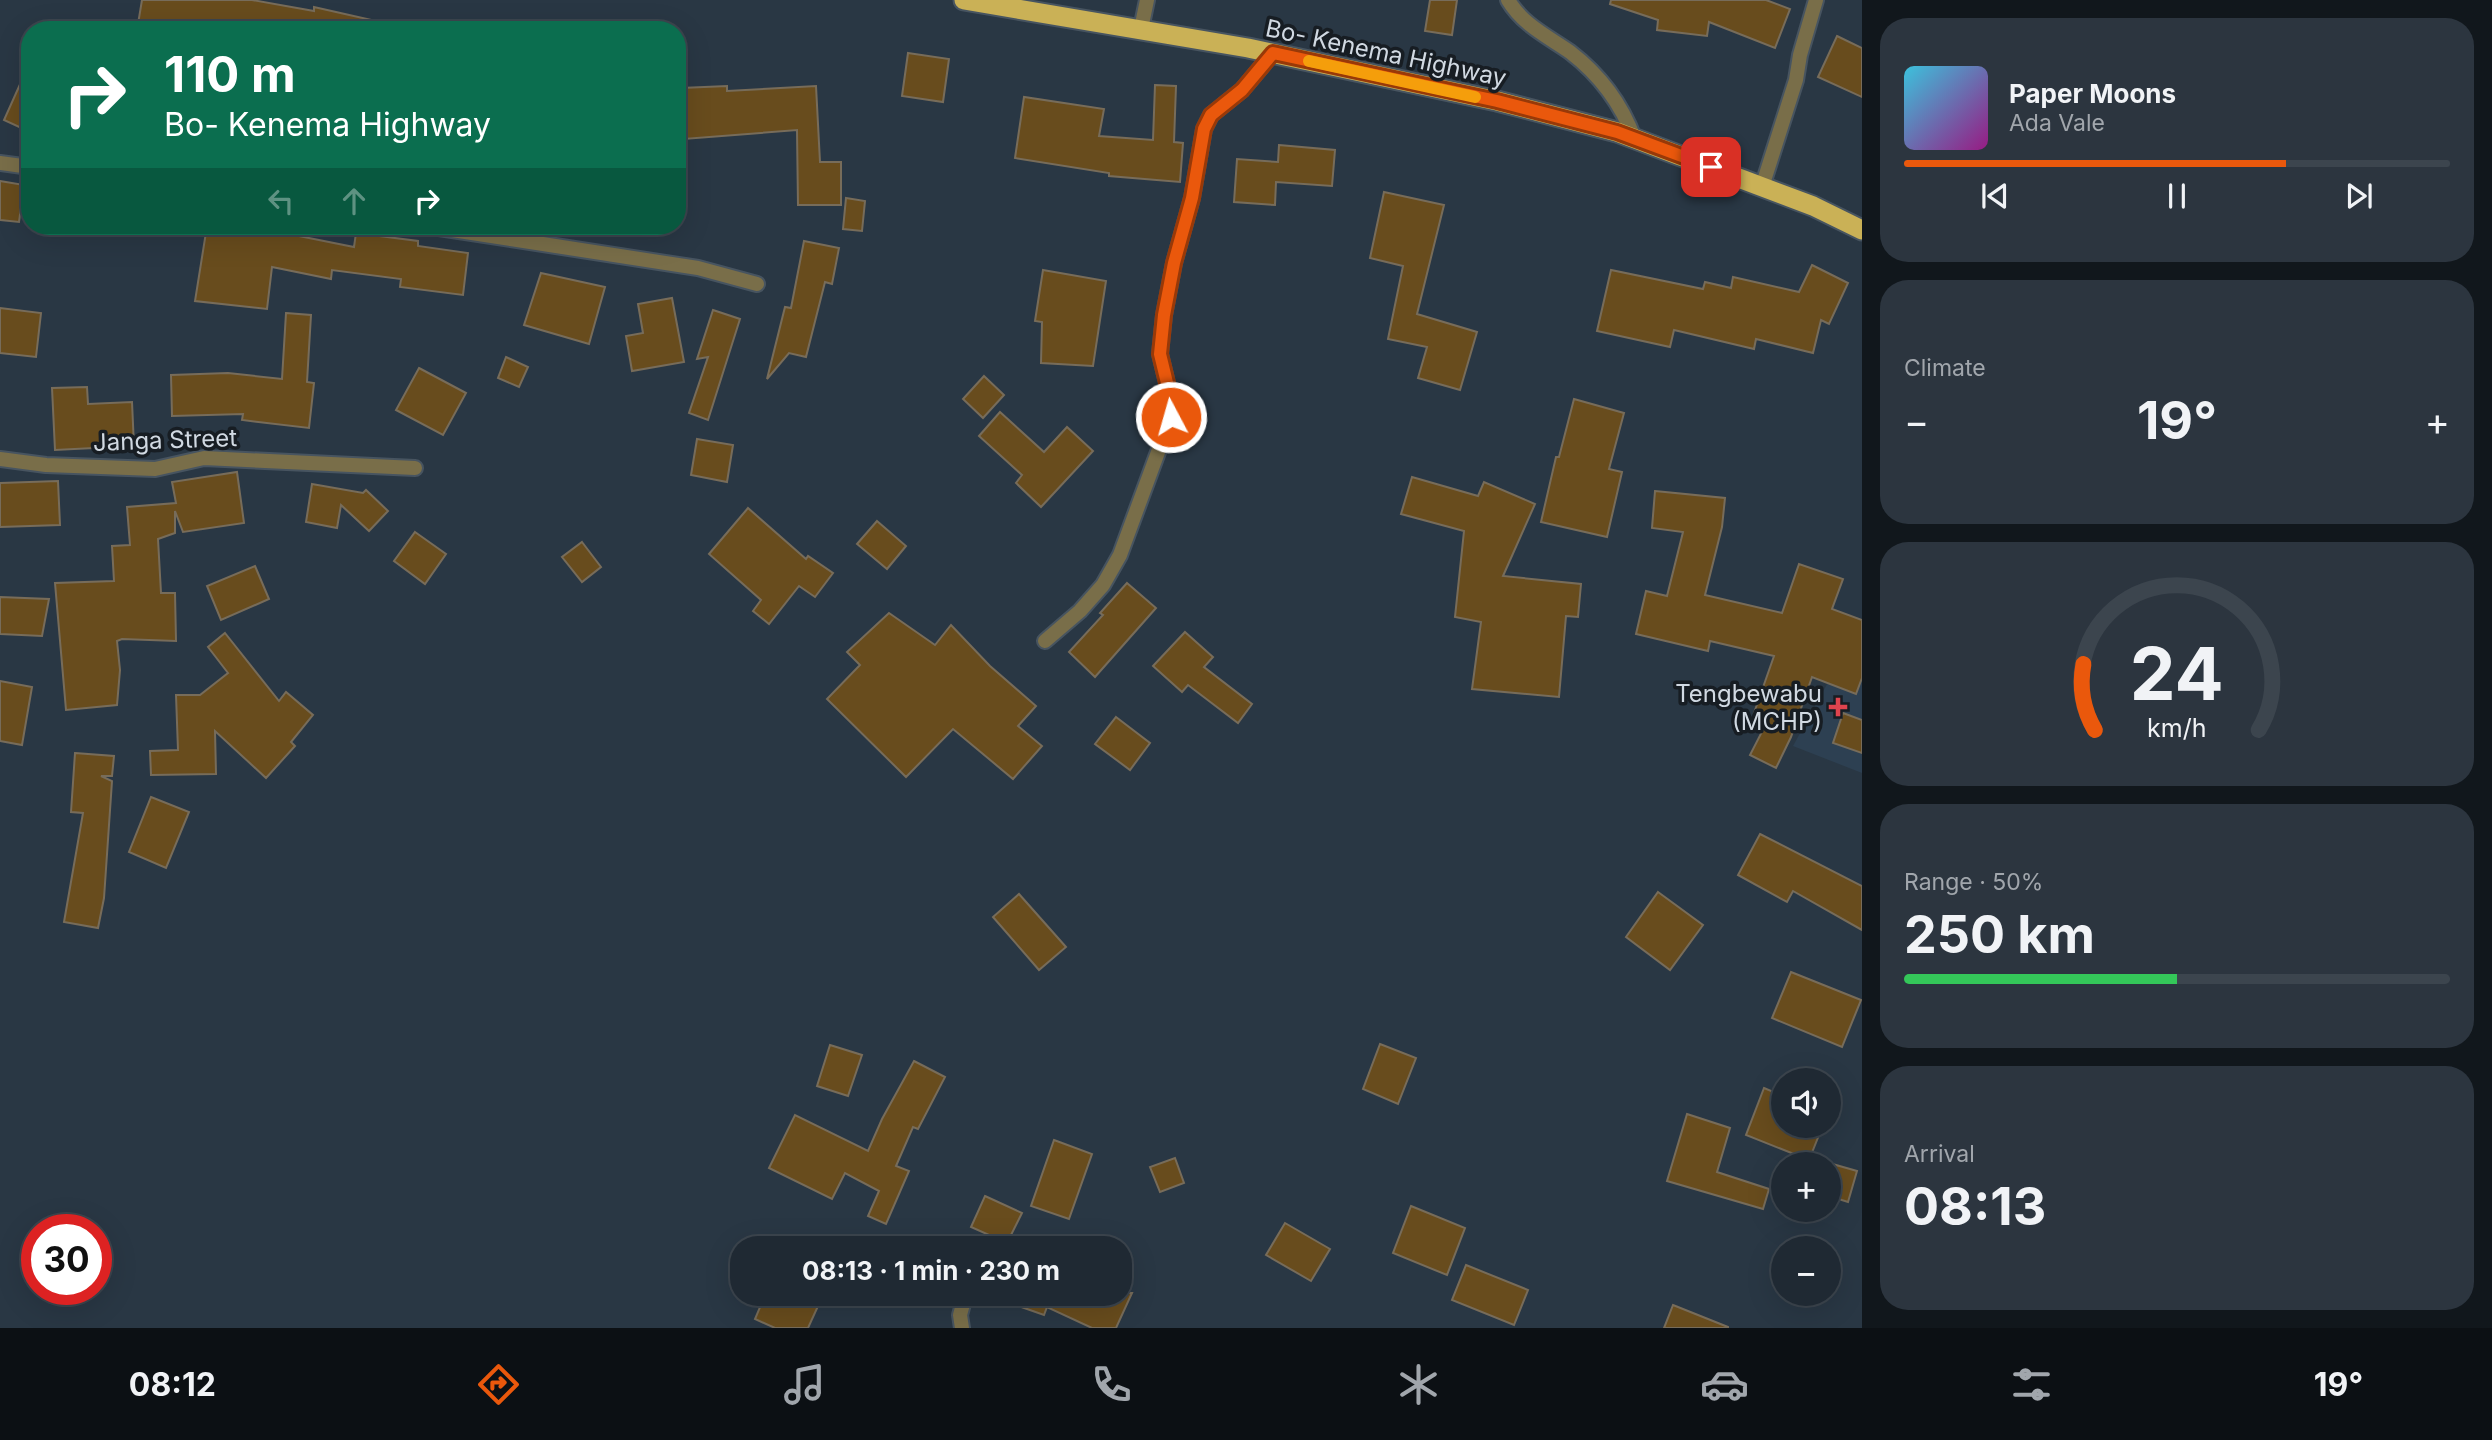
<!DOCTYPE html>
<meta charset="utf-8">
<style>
body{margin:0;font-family:Inter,sans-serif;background:#2c353f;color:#f1f3f6;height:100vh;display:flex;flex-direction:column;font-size:26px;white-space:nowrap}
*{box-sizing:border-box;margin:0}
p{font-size:23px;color:#a1a6ac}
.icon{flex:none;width:38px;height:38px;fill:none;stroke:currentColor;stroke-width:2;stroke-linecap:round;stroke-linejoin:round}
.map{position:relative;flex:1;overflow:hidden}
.sheet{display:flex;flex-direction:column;gap:18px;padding:18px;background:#11171c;width:630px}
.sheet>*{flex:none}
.guide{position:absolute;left:21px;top:21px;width:665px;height:214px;border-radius:28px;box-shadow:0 7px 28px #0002,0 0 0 2px #3c454e;background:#0b6e4f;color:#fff;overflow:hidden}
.fabs{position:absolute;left:1771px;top:1068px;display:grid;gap:14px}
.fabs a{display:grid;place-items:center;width:70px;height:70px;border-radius:50%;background:#1f2933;box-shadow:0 7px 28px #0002,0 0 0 2px #3c454e;font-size:35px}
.speed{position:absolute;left:21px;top:1214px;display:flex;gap:14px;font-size:35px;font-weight:700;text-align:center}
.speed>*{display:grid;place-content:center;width:91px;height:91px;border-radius:50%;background:#1f2933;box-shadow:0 7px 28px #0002,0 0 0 2px #3c454e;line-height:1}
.speed .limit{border:10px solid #d22;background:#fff;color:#111}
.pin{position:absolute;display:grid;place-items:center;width:60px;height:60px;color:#fff;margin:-30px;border-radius:14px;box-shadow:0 4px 10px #0006}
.me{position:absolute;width:77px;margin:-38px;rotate:354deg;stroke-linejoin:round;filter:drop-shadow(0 0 5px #0008)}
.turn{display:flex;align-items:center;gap:24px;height:147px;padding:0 28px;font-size:32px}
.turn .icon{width:91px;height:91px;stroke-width:2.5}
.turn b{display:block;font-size:49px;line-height:60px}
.lanes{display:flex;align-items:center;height:66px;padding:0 28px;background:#0003;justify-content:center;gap:35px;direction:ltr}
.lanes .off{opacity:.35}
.big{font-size:52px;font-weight:700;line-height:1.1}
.sheet .tile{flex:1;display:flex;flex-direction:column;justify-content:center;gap:10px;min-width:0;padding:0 24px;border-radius:28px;background:#2c353f}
.sheet .dial{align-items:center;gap:0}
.dial svg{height:182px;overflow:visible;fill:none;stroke:#3c454e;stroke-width:7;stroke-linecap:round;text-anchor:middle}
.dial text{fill:#f1f3f6;stroke:none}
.song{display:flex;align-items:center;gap:21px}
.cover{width:84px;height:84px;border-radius:10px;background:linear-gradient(135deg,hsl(190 70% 55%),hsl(310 70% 35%))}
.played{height:7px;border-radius:4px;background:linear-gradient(90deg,#ea580c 70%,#3c454e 70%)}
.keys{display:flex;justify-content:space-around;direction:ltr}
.heat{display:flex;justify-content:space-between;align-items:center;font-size:38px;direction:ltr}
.charge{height:10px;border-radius:5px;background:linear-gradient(90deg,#34c759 50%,#3c454e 0)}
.trip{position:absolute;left:730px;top:1236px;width:402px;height:70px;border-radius:28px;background:#1f2933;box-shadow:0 7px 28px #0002,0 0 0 2px #3c454e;font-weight:700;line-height:70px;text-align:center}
.tab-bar{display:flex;height:112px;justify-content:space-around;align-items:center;background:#0c1014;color:#a1a6ac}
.tab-bar .icon{width:49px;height:49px}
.tab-bar .selected{color:#ea580c}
.tab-bar b{font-size:32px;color:#f1f3f6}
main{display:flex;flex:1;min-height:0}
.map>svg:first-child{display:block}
.built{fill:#2d4052}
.building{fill:#684c1d;stroke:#776c5a;stroke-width:2}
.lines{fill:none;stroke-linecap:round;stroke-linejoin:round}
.service-casing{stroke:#475460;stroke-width:18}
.minor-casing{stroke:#475460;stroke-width:18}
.trunk-casing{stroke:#475460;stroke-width:23}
.service{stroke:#796e49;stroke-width:14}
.minor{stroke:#796e49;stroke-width:14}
.trunk{stroke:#cab156;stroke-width:19}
.route-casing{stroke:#983908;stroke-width:18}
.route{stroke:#ea580c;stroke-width:12}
.slow{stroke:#f59e0b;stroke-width:12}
.health-dot{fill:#e0444e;stroke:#171d23;stroke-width:2.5}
.labels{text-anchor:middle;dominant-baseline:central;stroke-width:7;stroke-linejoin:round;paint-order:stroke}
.street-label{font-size:24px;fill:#d1d9e2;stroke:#171d23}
.poi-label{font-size:24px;fill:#d1d9e2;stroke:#171d23;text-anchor:end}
</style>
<main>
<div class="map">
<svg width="1862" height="1328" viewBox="0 0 1862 1328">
<rect width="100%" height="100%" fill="#293744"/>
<path class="built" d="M1842,657L1862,669V773L1793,746Z"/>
<g class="building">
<path d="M142,0H252L314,11V7L376,21L375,30H137Z"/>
<path d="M1430,0H1457L1452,35L1425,31Z"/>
<path d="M1611,0H1766L1790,9L1775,48L1709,22L1707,36L1657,30L1658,20L1610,4Z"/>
<path d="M1837,36L1862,48V97L1818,77Z"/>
<path d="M908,53L949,59L943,102L902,96Z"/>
<path d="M30,62V132L4,120Z"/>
<path d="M1155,85L1176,86L1174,142L1183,143L1180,182L1109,176V173L1015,158L1024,97L1104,109L1099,136L1153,140Z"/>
<path d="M727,86V91L816,86L820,162H841V205H798L797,130L684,139L681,88Z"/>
<path d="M1279,145L1335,150L1332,186L1276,182L1275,205L1234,202L1237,159L1278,162Z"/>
<path d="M0,181L24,185L19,222L0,220Z"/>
<path d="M1384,192L1444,205L1417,314L1477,332L1460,390L1418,378L1427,347L1388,339L1403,266L1370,258Z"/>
<path d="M846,198L865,201L862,231L843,229Z"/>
<path d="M207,226H249L354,247L356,233L418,241V246L468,253L463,295L400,287L401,279L332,270L331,279L272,267L267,309L195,301Z"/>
<path d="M804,241L839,248L832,284L825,282L806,357L789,353L767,379L785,307L791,308Z"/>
<path d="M1812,265L1848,283L1829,324L1821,320L1813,353L1756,339L1754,349L1674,330L1670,347L1597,331L1611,270L1703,289L1705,282L1731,288L1733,277L1799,292Z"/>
<path d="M1043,270L1106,281L1093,366L1041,363L1042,322L1035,321Z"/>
<path d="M541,273L605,287L589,344L524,325Z"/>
<path d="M672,298L684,362L632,371L626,336L643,333L638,304Z"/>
<path d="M0,308L41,313L36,357L0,353Z"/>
<path d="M713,310L740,319L708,420L689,413L708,357L697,359Z"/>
<path d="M286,313L311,315L307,382L314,383L309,428L242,420L243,414L172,416L171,375L228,373L282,379Z"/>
<path d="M506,357L528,367L519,387L498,378Z"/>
<path d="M419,368L466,393L443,435L396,410Z"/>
<path d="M984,376L1004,395L983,418L963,399Z"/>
<path d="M87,387L88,404L132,402L134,446L55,450L52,388Z"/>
<path d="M1574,399L1624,413L1609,469L1622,472L1607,537L1541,522L1556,457H1559Z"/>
<path d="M1000,412L1044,452L1067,427L1093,451L1041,507L1016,483L1022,475L979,436Z"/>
<path d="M697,439L733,445L727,482L691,475Z"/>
<path d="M237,472L244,523L183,532L175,511V533L158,539L161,593H175L176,641L122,639L117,641L120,670L117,705L66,710L55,583L114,581L112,546L130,545L127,507L176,503L172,482Z"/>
<path d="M1412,477L1478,496L1484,482L1535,504L1503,576L1581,584L1578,617L1566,616L1559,697L1472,689L1481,622L1455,617L1464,531L1401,514Z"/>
<path d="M58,481L60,525L0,527V483Z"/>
<path d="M312,484L363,493L366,490L388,511L369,531L341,505L337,528L306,522Z"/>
<path d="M1655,491L1725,498L1722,527L1705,595L1782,613L1799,564L1843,579L1832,609L1862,620V678L1856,694L1812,677L1791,737L1776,768L1750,755L1769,718L1754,713L1774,656L1710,641L1708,651L1636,634L1646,591L1667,596L1683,532L1652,528Z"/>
<path d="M748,508L806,559L808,556L833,573L815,597L799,586L769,624L753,611L761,600L709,554Z"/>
<path d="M877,521L906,546L887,569L857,544Z"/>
<path d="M415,532L446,554L425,584L394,561Z"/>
<path d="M582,542L601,567L582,582L562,557Z"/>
<path d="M255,566L269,599L221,620L207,586Z"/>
<path d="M1127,583L1156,608L1095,677L1069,652L1103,615L1100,613Z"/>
<path d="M0,597L49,599L42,636L0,634Z"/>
<path d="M889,613L935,645L951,625L990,666L1036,706L1018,726L1042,746L1013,779L953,729L906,777L827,699L860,665L847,652Z"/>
<path d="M1185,632L1213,657L1204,667L1252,704L1238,723L1188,685L1182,692L1153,666Z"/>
<path d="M225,633L279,701L286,692L313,715L291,742L295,746L266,778L215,731L216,774L151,775L150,751L178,750L176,695H200L228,673L208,647Z"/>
<path d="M0,681L32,687L22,745L0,741Z"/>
<path d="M1843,713L1862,720V753L1833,743Z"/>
<path d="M1116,717L1150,743L1130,770L1095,744Z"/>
<path d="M75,753L114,756L112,776H101L112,781L104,898L98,928L64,922L83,813L71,812Z"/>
<path d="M151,797L189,812L166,868L129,852Z"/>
<path d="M1760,834L1862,886V930L1793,891L1787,902L1738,875Z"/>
<path d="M1658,892L1703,925L1670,970L1626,937Z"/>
<path d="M1019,894L1066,947L1039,970L993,917Z"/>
<path d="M1791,972L1861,1000L1842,1047L1772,1018Z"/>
<path d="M1380,1044L1416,1058L1398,1104L1363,1089Z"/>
<path d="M830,1045L862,1055L848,1096L817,1086Z"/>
<path d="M914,1061L945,1077L918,1129L913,1127L896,1166L909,1171L886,1224L868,1216L879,1191L845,1173L832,1199L769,1168L795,1115L868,1151L882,1119Z"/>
<path d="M1764,1088L1783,1096V1125H1823L1809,1160L1746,1135Z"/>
<path d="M1687,1114L1730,1128L1717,1172L1769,1189L1763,1209L1667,1181Z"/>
<path d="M1054,1140L1092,1154L1069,1219L1031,1206Z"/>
<path d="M1175,1158L1184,1183L1160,1192L1150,1167Z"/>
<path d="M1829,1163L1857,1171L1848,1202L1829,1196Z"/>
<path d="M985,1196L1022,1213L1007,1243L971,1227Z"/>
<path d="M1411,1206L1465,1228L1447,1275L1393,1253Z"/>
<path d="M1285,1223L1330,1249L1311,1281L1266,1255Z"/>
<path d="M1466,1265L1528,1290L1514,1325L1452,1300Z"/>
<path d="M766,1293H824L808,1328H775L755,1319Z"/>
<path d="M991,1293H1132L1116,1328H1092L1047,1307L1044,1315L990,1296Z"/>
<path d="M1673,1305L1728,1327V1328H1664Z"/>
</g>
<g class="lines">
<defs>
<path id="service" d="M1508,0C1523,25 1547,36 1570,52C1600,75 1621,103 1634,138"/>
<g id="minor">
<path d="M1141,29L1147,0"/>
<path d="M0,163L30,167"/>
<path d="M1762,187L1796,80L1800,55L1816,0"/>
<path d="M426,226L698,268L757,284"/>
<path d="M0,459L46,465L155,469L204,458L415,468"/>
<path d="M1045,641L1080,611L1103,585L1120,555L1171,417L1168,387L1160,354L1164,315L1174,263L1192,198L1204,129L1211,115L1242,90L1273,53"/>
<path d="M962,1328L960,1315L966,1293"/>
</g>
<path id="trunk" d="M964,0L1248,48L1497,101L1617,132L1813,206L1862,230"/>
</defs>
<use href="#service" class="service-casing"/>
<use href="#minor" class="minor-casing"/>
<use href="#trunk" class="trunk-casing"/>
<use href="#service" class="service"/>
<use href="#minor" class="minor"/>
<use href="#trunk" class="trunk"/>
</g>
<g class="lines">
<defs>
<path id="route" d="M1171,417L1168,387L1160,354L1164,315L1174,263L1192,198L1204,129L1211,115L1242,90L1273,53L1497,101L1617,132L1711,167"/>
</defs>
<use href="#route" class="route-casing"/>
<use href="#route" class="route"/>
<path class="slow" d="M1309,61L1475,97"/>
</g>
<path class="health-dot" d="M1834.5 696.5h7v7h7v7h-7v7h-7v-7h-7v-7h7z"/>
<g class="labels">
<g class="street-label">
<text transform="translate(1386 53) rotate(12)">Bo- Kenema Highway</text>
<text transform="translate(165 440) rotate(-2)">Janga Street</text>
</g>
<g class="poi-label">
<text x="1822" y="693">Tengbewabu<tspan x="1822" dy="28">(MCHP)</tspan></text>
</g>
</g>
</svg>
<div class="fabs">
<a><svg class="icon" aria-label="sound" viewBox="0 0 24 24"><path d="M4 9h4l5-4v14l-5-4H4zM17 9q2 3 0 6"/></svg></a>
<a>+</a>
<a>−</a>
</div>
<div class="speed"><div class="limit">30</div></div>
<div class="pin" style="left:1711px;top:167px;background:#d93025"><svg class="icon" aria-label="arrive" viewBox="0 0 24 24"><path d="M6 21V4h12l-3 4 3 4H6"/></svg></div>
<svg class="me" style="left:1171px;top:417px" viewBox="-20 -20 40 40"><circle r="17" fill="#ea580c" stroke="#fff" stroke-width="3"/><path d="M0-11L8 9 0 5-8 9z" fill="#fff"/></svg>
<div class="trip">08:13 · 1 min · 230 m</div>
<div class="guide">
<div class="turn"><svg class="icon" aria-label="right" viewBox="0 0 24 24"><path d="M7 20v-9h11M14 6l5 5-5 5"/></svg><div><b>110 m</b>Bo- Kenema Highway</div></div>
<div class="lanes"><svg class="icon off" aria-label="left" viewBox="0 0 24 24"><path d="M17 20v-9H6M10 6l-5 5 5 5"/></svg><svg class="icon off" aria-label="ahead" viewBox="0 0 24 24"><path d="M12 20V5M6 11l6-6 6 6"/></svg><svg class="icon" aria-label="right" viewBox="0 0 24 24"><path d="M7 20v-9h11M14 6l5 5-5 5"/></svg></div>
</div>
</div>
<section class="sheet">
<div class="tile">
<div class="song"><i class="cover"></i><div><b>Paper Moons</b><p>Ada Vale</p></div></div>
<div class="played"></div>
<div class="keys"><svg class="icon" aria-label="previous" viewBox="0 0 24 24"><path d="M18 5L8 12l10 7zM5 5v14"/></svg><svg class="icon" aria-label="pause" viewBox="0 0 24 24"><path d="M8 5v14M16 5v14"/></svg><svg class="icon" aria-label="next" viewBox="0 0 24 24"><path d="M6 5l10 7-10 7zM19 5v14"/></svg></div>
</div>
<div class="tile"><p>Climate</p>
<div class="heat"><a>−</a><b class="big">19°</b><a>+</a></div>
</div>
<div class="tile dial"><svg viewBox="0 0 100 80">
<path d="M14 69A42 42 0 1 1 86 69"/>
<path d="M14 69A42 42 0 0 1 9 40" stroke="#ea580c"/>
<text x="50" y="56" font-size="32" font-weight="700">24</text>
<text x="50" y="72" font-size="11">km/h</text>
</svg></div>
<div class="tile"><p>Range · 50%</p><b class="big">250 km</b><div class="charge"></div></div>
<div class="tile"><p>Arrival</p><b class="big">08:13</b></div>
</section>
</main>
<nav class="tab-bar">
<b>08:12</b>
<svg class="icon selected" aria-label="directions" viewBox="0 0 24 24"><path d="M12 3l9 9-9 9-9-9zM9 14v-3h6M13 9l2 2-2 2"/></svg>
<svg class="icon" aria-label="music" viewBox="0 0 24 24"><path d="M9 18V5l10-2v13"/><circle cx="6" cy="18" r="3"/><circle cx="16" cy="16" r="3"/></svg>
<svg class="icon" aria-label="phone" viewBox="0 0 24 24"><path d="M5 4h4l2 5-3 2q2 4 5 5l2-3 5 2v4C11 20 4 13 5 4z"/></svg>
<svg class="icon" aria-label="climate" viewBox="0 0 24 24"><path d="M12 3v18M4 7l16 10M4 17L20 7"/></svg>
<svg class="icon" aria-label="car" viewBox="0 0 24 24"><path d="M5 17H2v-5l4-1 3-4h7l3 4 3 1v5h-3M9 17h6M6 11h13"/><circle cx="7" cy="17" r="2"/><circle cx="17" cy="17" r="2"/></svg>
<svg class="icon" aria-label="filters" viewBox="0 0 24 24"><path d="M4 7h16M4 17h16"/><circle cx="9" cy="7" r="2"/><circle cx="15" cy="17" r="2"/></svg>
<b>19°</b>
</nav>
